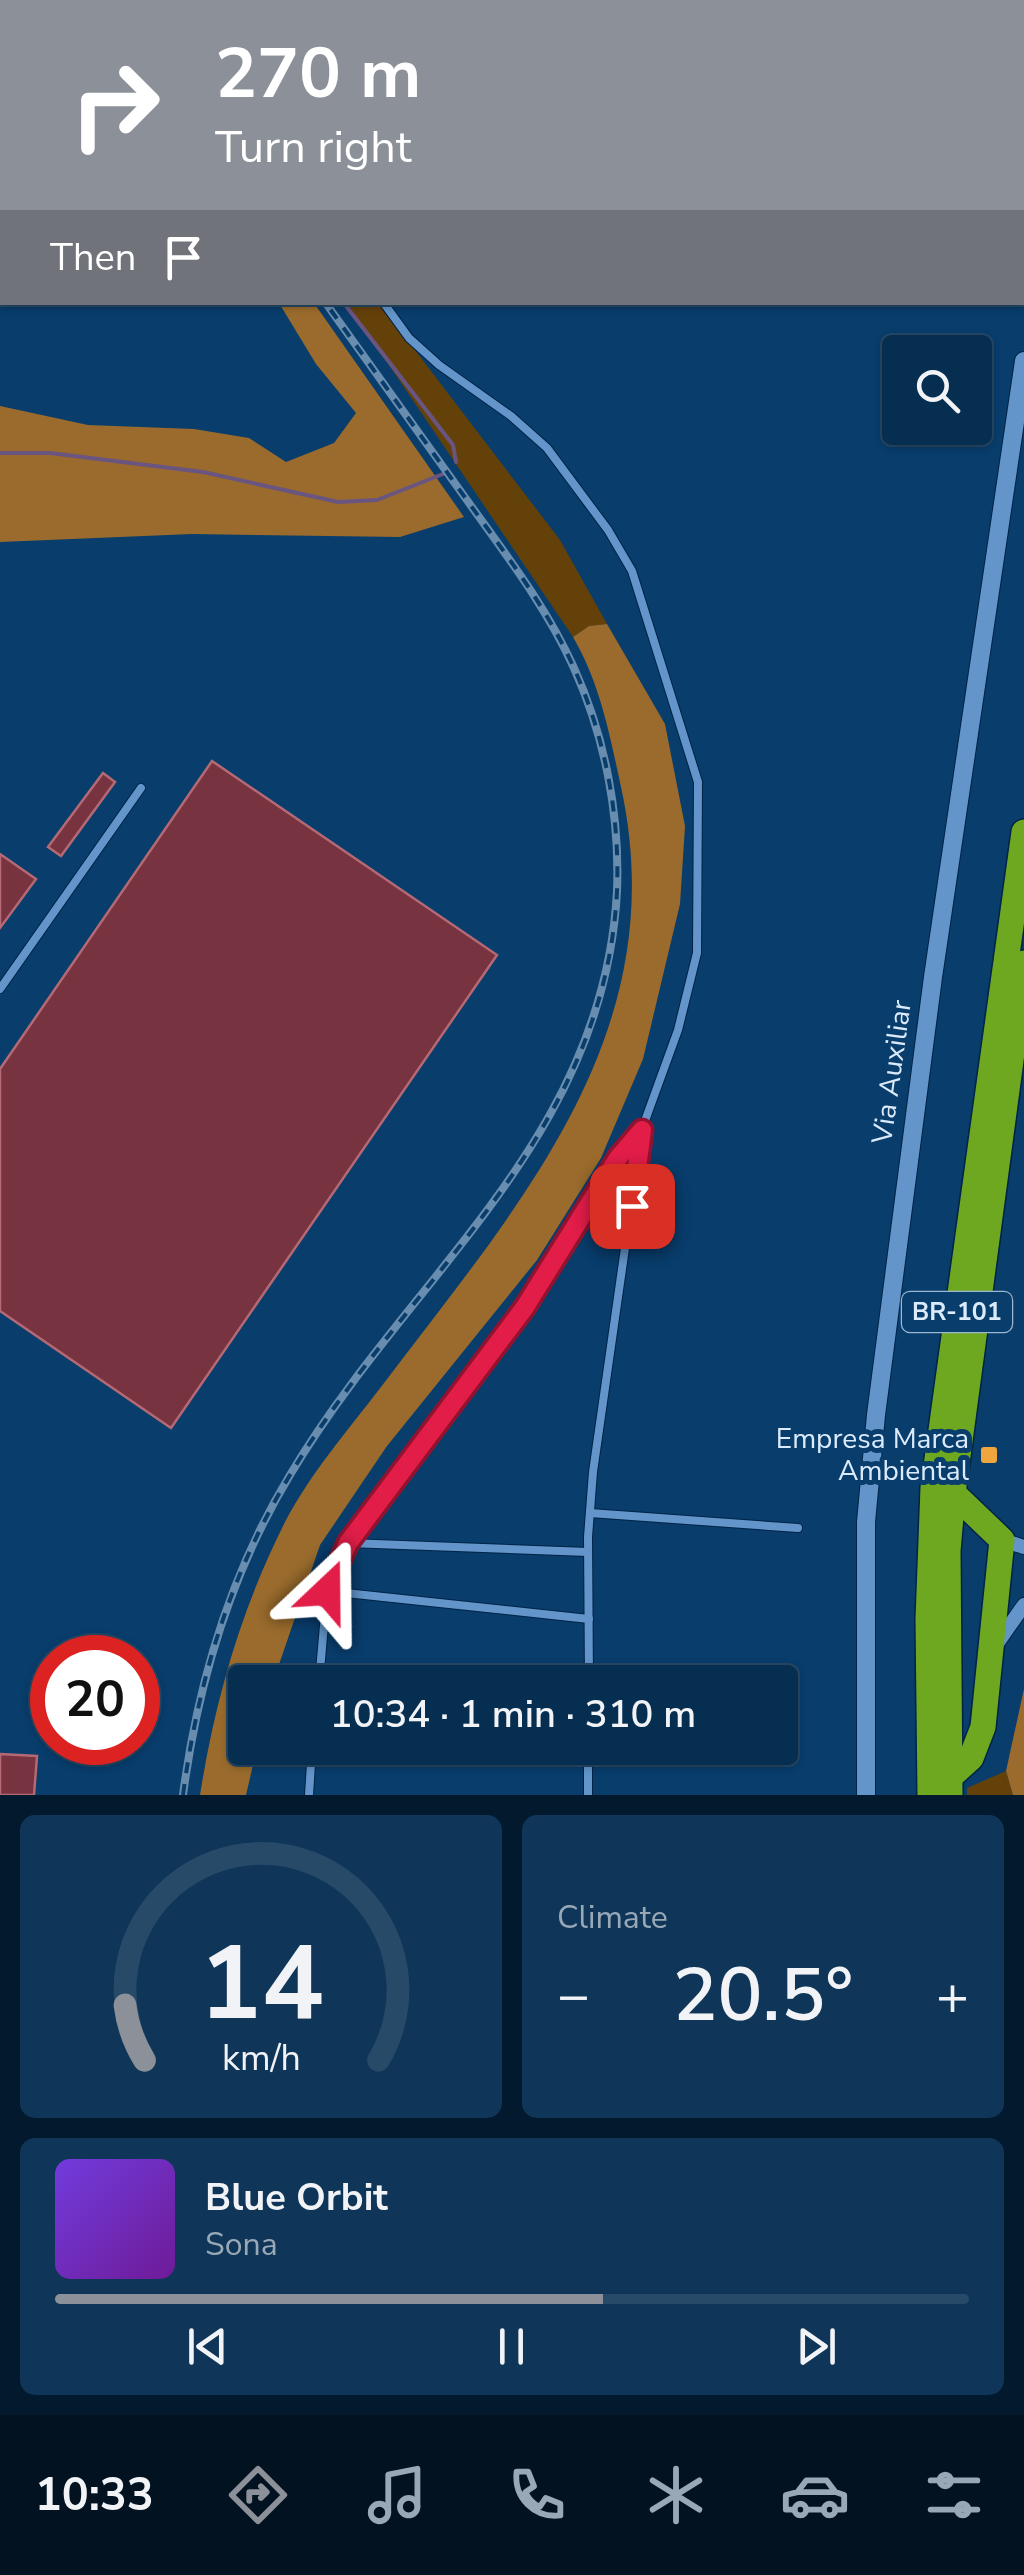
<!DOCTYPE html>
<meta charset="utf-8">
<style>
body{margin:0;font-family:"Nunito Sans",sans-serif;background:#0f3658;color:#f1f3f6;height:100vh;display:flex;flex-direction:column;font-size:38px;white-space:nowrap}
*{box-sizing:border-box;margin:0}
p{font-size:32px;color:#98a8b7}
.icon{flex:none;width:55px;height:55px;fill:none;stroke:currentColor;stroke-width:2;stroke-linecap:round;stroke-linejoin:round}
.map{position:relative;height:1795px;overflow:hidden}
.drawer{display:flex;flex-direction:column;gap:20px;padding:20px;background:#03192d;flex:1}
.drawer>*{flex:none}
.top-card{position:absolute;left:0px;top:0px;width:1025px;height:305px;box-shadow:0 2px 8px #0004,0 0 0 2px #274a68;background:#8c9099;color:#fff;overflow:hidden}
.tools{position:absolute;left:882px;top:335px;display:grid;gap:20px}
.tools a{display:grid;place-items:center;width:110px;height:110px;border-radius:10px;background:#062e51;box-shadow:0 2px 8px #0004,0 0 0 2px #274a68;font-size:50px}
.speed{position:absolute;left:30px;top:1635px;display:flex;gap:20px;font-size:50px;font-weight:700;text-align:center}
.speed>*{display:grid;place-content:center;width:130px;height:130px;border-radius:50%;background:#062e51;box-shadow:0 2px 8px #0004,0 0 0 2px #274a68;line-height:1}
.speed .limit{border:15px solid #d22;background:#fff;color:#111}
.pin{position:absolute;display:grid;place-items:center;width:85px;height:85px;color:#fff;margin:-42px;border-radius:20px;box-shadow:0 5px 15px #0006}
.me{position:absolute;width:110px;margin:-55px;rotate:23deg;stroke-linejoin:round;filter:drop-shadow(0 0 8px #0008)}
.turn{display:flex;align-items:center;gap:35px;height:210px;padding:0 50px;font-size:45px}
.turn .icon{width:130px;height:130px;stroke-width:2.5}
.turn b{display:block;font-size:70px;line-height:85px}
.then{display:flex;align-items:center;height:95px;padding:0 50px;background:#0003;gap:20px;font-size:38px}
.big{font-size:75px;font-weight:600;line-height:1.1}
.drawer .card{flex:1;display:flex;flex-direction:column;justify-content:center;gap:15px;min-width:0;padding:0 35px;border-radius:15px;background:#0f3658}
.drawer .dial{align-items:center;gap:0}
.dial svg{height:260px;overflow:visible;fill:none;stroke:#274a68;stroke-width:7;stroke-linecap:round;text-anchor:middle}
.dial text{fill:#f1f3f6;stroke:none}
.song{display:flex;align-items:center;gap:30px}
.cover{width:120px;height:120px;border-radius:15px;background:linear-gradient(135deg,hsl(260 70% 55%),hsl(280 70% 35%))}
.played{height:10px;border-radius:5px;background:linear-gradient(90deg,#8c9099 60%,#274a68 60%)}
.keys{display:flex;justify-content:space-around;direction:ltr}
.heat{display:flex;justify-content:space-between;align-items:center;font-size:55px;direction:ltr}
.drawer .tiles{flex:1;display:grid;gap:20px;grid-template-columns:1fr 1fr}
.card:last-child{grid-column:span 2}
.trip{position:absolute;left:228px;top:1665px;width:570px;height:100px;border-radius:10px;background:#062e51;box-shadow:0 2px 8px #0004,0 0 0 2px #274a68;font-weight:600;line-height:100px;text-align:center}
.tabs{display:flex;height:160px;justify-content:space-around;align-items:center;background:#021220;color:#98a8b7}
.tabs .icon{width:70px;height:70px}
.tabs .active{color:#8c9099}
.tabs b{font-size:45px;color:#f1f3f6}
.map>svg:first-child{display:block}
.green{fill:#65410a}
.forest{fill:#9a6b2c}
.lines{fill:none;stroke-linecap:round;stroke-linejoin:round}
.stream{stroke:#695580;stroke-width:4}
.building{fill:#77333f;stroke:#b46974;stroke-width:2.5}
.service-casing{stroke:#002346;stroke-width:10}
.minor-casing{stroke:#002346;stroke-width:16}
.tertiary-casing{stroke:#002346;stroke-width:20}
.motorway-casing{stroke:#002346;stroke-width:28}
.service{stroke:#6395ca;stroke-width:8}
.minor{stroke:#6395ca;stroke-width:14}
.tertiary{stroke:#6395ca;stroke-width:18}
.motorway{stroke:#6ea820;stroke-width:25}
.rail-casing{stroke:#698dae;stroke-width:8}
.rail{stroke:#083d6c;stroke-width:4;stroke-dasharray:11;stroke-linecap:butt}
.route-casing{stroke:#92132f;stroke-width:25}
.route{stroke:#e11d48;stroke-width:18}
.poi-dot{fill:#f0a63f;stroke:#083d6c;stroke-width:4}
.labels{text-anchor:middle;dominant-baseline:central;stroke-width:10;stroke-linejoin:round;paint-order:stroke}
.shield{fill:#083d6c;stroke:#9cb7d1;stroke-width:2.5}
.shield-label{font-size:25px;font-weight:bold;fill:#dbebfc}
.street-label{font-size:28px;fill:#dbebfc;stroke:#083d6c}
.poi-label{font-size:28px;fill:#dbebfc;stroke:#083d6c;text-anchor:end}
</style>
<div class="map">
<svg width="1024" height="1795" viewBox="0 0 1024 1795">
<rect width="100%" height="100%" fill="#083d6c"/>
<g class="green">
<path d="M636,0H926L636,2Z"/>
<path d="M347,303H379L560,540L607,624L589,626L573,637Z"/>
<path d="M1006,1771L1013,1795H967V1788Z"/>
</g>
<g class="forest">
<path d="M279,303H314L464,517L400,537L192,534L0,542V406L88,425L194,429L249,438L286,462L334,443L356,413L316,364Z"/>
<path d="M607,624L665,724L685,826L680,904L643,1059L601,1158L537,1260L387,1446L320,1545L273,1682H245V1748H257L246,1795H200C215,1700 241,1609 285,1522C310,1474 348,1430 381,1387C518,1205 675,1034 621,787C610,736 600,683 573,637L589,626Z"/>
<path d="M1024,1689V1795H1013L1006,1771Z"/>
</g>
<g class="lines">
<g class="stream">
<path d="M39,0L40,2"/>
<path d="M13,2L26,0"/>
<path d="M0,4H2"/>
<path d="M343,302L453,445L456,462"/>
<path d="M0,453H50L203,472L338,502L377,500L443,474"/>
</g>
</g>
<g class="building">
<path d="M212,761L497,955L171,1428L0,1311V1069Z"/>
<path d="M103,773L115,782L61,856L48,847Z"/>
<path d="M0,854L36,879L0,928Z"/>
<path d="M0,1754L37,1756L34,1795H0Z"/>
</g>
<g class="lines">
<defs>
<g id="service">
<path d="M1022,273L1024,276"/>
<path d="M383,302L409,338L439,365L511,416L547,448L608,530L632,571L698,782L697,953L678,1030L642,1129L593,1472L588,1537L589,1682"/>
<path d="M0,989L141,788"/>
<path d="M590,1513L798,1528"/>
<path d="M348,1543L588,1552"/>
<path d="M327,1591L589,1619"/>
<path d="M319,1682L327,1591L348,1543L442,1424L545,1278L618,1158L641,1131"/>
<path d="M309,1795L312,1748"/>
<path d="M588,1795V1748"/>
</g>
<g id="minor">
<path d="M1002,1540L1024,1547"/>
<path d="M996,1645L1024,1605"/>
</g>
<path id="tertiary" d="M866,1795V1522L876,1415L933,977L1024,361"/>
<g id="motorway">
<path d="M950,1777L971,1758L983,1727L1002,1540L953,1493"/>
<path d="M930,1795L928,1619L933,1488L1024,832"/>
<path d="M950,1795L948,1551L953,1493L1024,963"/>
</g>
</defs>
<use href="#service" class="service-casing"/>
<use href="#minor" class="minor-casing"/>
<use href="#tertiary" class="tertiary-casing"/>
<use href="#motorway" class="motorway-casing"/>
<use href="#service" class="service"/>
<use href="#minor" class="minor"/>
<use href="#tertiary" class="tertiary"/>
<use href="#motorway" class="motorway"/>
<defs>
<g id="rail">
<path d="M109,0L111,2"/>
<path d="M183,1795C198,1681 230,1574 290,1475C408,1276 604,1142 617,891C620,815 605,737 574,668C547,608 507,556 469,503C421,436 373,369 325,302"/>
</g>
</defs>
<use href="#rail" class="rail-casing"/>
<use href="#rail" class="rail"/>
</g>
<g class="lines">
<defs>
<path id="route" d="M327,1591L348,1543L525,1307L618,1158L642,1130L632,1206"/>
</defs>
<use href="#route" class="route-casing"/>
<use href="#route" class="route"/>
</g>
<rect class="poi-dot" x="979" y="1445" width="20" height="20" rx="5"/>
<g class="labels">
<rect class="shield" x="902" y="1292" width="110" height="40" rx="8"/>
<g class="shield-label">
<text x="957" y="1312">BR-101</text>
</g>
<g class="street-label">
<text transform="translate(892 1072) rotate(-82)">Via Auxiliar</text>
</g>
<g class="poi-label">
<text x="969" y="1439">Empresa Marca<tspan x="969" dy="32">Ambiental</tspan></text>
</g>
</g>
</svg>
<div class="tools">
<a><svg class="icon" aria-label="search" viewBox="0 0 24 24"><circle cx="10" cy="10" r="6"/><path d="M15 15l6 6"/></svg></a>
</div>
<div class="speed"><div class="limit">20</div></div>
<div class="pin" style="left:632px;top:1206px;background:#d93025"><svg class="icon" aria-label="arrive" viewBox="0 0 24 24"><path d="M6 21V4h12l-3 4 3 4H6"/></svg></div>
<svg class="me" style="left:327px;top:1591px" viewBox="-20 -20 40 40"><path d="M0-17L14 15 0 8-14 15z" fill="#e11d48" stroke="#fff" stroke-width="4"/></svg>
<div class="trip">10:34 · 1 min · 310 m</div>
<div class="top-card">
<div class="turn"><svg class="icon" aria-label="right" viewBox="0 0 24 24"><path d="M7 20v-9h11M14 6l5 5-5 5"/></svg><div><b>270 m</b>Turn right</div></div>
<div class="then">Then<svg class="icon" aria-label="arrive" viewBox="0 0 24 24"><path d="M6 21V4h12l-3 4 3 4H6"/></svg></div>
</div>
</div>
<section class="drawer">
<div class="tiles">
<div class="card dial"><svg viewBox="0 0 100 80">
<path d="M14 69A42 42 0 1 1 86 69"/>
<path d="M14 69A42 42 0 0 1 8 52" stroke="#8c9099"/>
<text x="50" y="56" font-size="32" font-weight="700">14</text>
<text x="50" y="72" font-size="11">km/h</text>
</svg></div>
<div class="card"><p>Climate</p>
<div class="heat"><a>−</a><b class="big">20.5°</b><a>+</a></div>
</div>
<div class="card">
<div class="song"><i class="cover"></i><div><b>Blue Orbit</b><p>Sona</p></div></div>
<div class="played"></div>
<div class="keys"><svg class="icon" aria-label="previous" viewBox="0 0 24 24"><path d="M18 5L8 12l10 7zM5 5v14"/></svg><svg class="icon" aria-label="pause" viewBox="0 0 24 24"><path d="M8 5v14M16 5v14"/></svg><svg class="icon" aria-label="next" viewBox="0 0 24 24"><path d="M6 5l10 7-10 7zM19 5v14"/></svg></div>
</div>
</div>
</section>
<nav class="tabs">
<b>10:33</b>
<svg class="icon active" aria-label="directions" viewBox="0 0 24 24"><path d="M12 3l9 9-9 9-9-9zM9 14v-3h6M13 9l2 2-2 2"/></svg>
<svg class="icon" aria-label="music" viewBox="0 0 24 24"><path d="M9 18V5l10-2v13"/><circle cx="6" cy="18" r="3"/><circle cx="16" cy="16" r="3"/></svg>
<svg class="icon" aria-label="phone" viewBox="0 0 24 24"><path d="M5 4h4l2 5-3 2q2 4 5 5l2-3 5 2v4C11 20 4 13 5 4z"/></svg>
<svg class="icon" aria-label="climate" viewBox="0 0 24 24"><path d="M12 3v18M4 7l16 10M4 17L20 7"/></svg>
<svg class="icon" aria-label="car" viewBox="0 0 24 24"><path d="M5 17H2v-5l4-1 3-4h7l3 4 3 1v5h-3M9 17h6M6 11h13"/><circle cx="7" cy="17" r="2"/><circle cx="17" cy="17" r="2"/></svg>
<svg class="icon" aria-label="filters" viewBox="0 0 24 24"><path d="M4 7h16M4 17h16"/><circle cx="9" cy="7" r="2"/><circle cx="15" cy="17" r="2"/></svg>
</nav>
